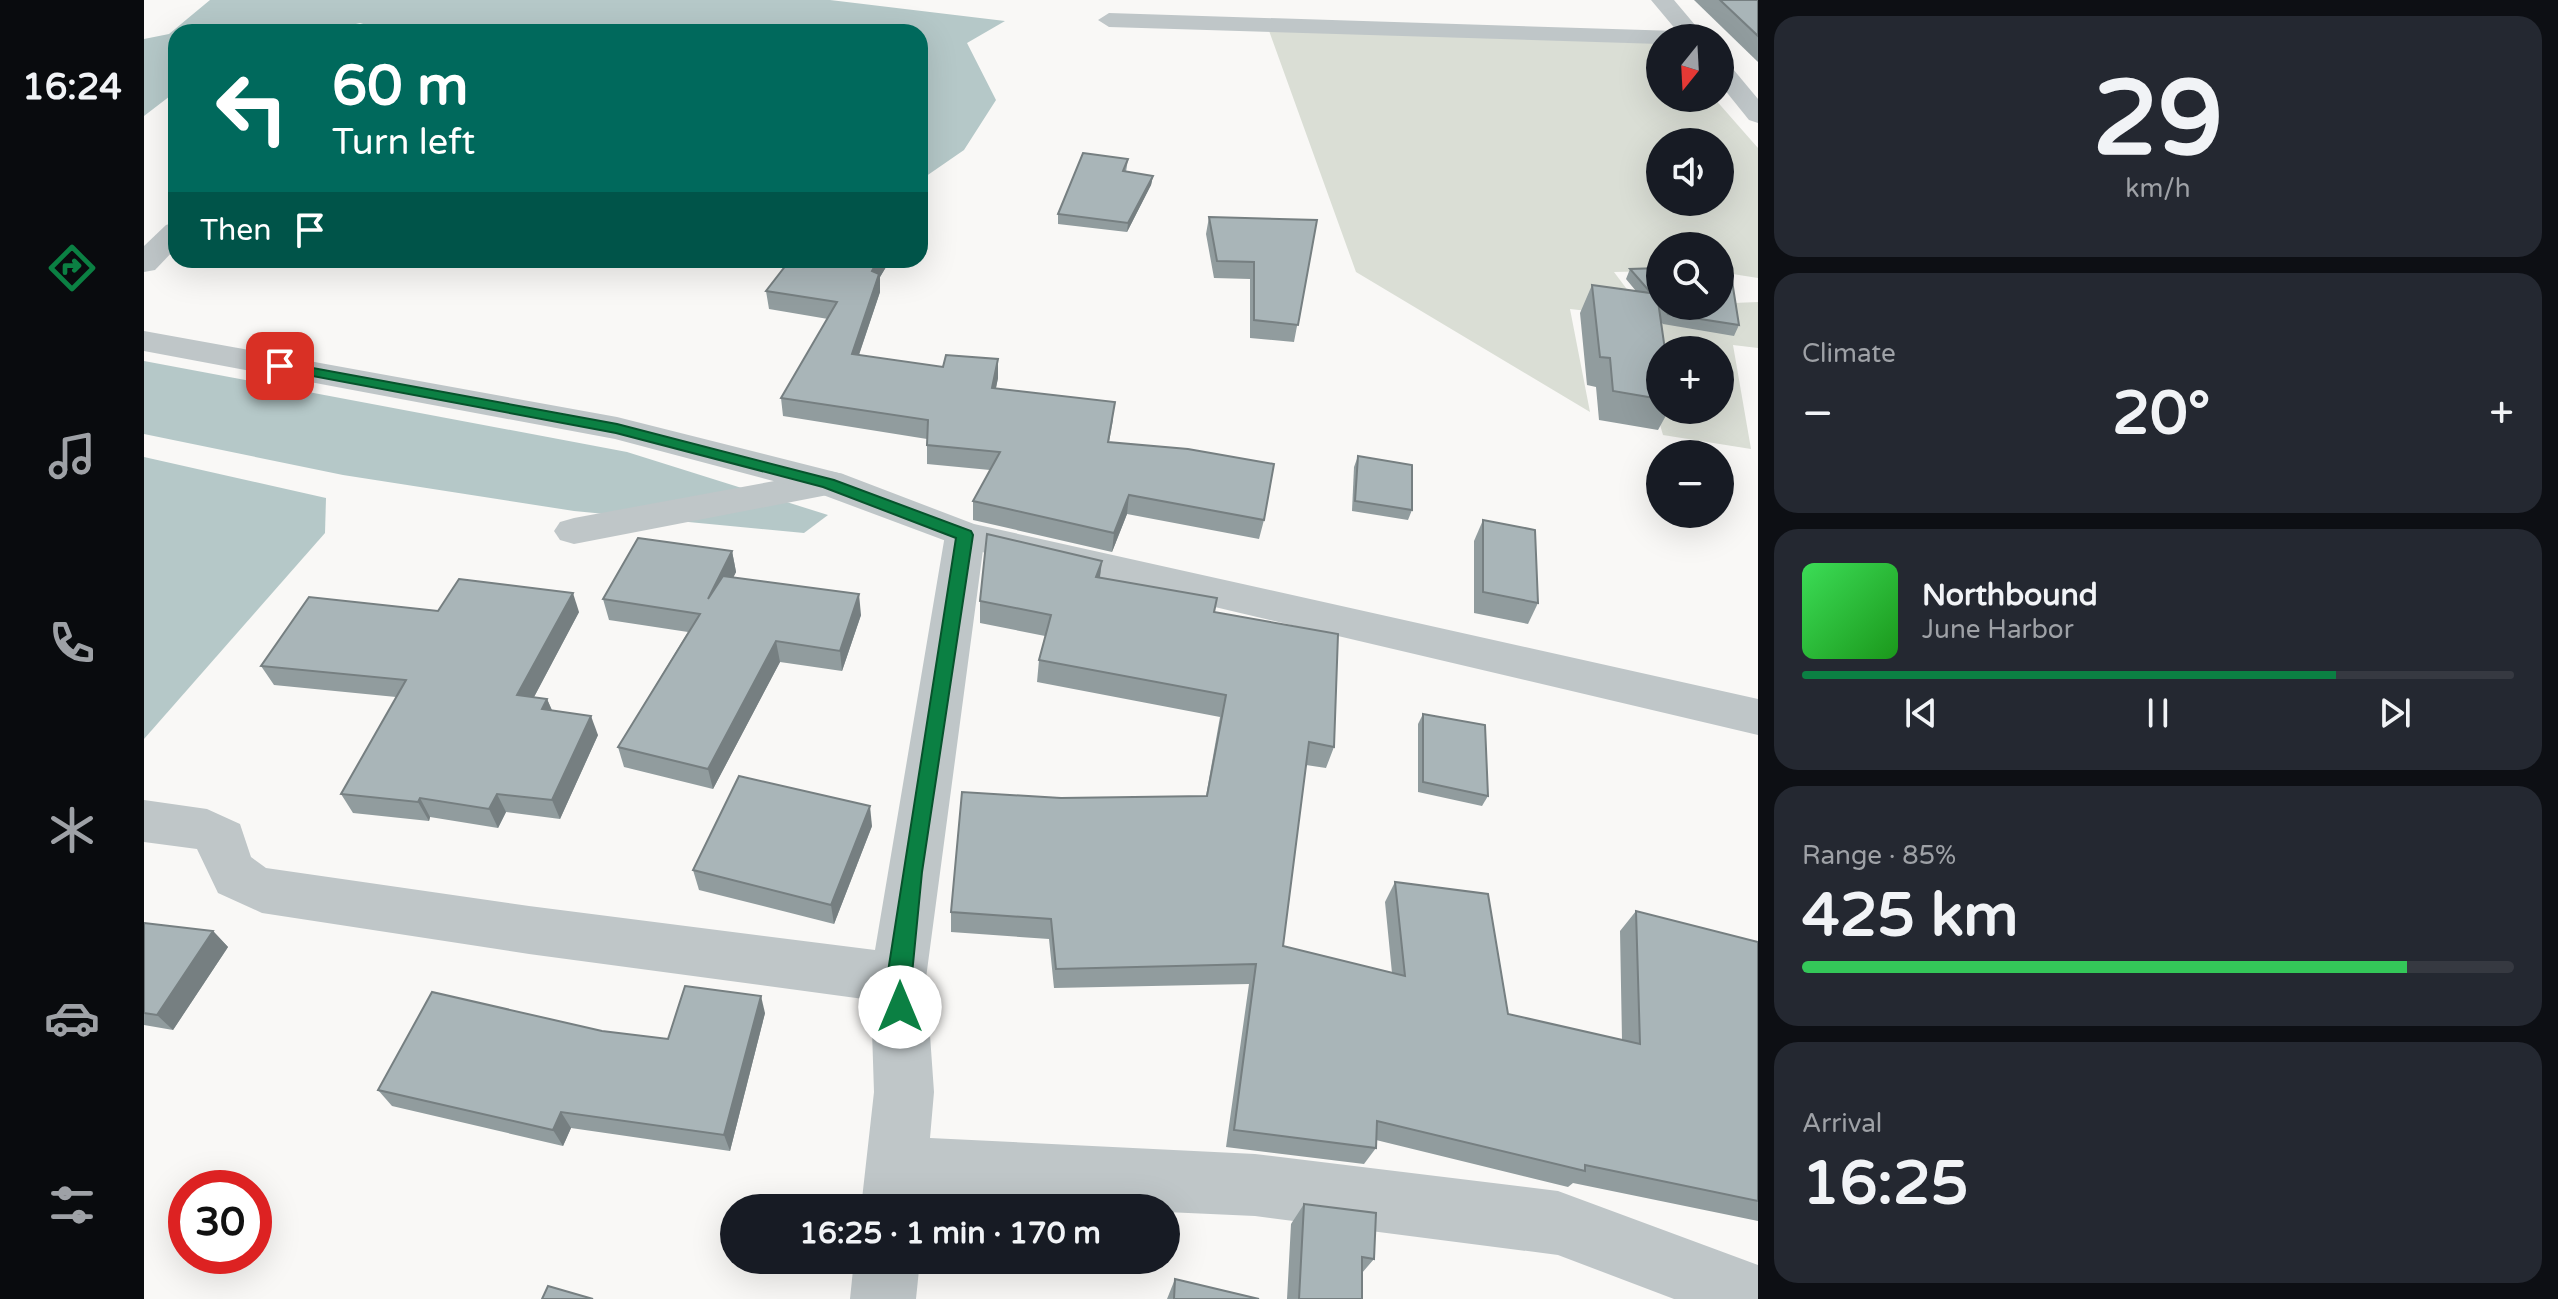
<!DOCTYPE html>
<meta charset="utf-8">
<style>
body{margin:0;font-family:"Varela Round",sans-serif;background:#242831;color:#f1f3f6;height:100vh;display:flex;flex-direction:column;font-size:30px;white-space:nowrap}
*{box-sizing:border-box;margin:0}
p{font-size:26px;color:#9ea1a6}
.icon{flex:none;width:44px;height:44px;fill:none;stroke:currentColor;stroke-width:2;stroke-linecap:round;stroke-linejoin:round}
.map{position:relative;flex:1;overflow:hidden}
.details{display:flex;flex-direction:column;gap:16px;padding:16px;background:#0d0f14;width:800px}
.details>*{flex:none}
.top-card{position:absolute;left:24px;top:24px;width:760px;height:244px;border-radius:24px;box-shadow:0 8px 32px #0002;background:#00695c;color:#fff;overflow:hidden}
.needle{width:52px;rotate:198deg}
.fabs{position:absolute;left:1502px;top:24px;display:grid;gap:16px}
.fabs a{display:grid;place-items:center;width:88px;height:88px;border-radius:50%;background:#171b24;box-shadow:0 8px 32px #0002;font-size:40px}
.speed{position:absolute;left:24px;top:1170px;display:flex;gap:16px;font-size:40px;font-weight:700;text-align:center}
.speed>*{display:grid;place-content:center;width:104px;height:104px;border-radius:50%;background:#171b24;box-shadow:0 8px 32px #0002;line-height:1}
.speed .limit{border:12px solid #d22;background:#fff;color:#111}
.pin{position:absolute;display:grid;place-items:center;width:68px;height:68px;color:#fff;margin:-34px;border-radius:16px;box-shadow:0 4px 12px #0006}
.me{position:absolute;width:88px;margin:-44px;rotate:0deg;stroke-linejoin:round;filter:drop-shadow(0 0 6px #0008)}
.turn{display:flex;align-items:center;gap:28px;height:168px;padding:0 32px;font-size:36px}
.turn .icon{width:104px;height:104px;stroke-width:2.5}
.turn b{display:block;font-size:56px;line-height:68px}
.then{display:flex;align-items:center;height:76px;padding:0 32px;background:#0003;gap:16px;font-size:30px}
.big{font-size:60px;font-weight:700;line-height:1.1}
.details .tile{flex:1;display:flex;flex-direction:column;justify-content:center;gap:12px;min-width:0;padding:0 28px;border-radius:24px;background:#242831}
.details .dial{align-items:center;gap:0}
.dial b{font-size:104px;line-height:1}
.song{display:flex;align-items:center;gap:24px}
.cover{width:96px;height:96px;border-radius:12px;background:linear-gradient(135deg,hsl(130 70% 55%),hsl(120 70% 35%))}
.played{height:8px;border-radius:4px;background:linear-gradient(90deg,#0b8043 75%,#363941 75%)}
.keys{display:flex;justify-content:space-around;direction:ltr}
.heat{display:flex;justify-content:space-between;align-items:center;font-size:44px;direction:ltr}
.charge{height:12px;border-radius:6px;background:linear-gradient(90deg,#34c759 85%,#363941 0)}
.trip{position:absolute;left:576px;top:1194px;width:460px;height:80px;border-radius:40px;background:#171b24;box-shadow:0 8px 32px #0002;font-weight:700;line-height:80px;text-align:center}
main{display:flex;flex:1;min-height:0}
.tabs{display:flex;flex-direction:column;width:144px;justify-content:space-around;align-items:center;background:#090b0e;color:#9ea1a6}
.tabs .icon{width:56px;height:56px}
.tabs .current{color:#0b8043}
.tabs b{font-size:36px;color:#f1f3f6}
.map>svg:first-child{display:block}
.green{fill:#daded5;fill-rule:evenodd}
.water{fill:#b5c8c8}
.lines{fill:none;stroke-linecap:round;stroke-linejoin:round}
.minor{fill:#bfc6c8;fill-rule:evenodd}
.tertiary{fill:#bfc6c8;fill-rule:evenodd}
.wall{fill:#919c9e}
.shaded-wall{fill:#767f81}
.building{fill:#a9b5b8;stroke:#767f81;stroke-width:2}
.route{fill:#0b8043;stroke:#07532c;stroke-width:2}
</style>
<main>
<nav class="tabs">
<b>16:24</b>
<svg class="icon current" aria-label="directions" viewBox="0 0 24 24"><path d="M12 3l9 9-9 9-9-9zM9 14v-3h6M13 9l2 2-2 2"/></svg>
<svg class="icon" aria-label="music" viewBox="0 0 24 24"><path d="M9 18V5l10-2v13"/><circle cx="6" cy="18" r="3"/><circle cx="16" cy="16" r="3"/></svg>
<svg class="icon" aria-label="phone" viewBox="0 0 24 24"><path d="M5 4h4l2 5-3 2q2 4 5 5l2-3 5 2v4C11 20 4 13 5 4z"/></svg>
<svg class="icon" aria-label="climate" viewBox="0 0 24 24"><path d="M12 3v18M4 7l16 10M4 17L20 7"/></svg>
<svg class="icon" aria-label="car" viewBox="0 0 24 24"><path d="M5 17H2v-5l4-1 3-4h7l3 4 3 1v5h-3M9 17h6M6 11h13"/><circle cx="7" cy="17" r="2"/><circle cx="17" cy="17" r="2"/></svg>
<svg class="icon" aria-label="filters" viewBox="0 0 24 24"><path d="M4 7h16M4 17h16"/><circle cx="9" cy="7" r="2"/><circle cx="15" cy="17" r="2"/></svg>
</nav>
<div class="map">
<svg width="1614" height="1299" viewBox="0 0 1614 1299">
<rect width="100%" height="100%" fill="#f9f8f6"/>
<g class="green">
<path d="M1124,28L1516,38V98H1570L1614,148V278L1576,272V246H1516V271L1470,272L1488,296L1480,315L1426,309L1446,412L1212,272ZM1516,142H1576V202H1516Z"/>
<path d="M1614,302V348L1589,345L1607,449L1519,435L1510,404L1516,306ZM1516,350H1576V410H1516Z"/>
</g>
<g class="water">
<path d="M66,0H686L861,21L823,43L852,100L820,150L778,179L776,32H373L352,24L318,32H245L216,23L178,32H32L30,93L0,116V39L25,34Z"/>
<path d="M0,361L483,452L684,515L660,533L430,511L199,475L0,434Z"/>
<path d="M0,457L182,498L181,533L0,739Z"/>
</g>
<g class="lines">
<g class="minor">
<path d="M1507,0H1530L1562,38H1516V44L965,27L954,20L965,13L1533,31Z"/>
<path d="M1576,61L1584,63L1614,99V123L1605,120L1576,84Z"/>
<path d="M32,222V248L11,270L0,272V246L22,225Z"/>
<path d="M685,471L699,474L704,483L699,492L430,544L416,540L410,531L416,522L430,518Z"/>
<path d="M821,522L835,526L841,535L782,978L790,1092L786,1138L1111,1154L1414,1191L1614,1265V1299H1530L1414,1255L1111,1216L1022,1212V1208L781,1199V1208H717L730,1092L727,1000L385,954L118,913L74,893L53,849L0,842V800L63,809L96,824L107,857L122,868L385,906L731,950L801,535L807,526Z"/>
<path d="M710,1260H776L772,1299H706Z"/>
</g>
<path class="tertiary" d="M0,331L473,417L699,474L830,524L1614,699V735L821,548L671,492L471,439L0,351Z"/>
</g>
<g class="wall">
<path d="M1550,0H1614V62Z"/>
<path d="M984,159L982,172L1009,176L1007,185L983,232L914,224V214Z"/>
<path d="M1065,217L1173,220L1150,342L1106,338V279L1070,278L1062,234Z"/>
<path d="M646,260H741L742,267L736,277V292L715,355L799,367L854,359V378L852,388L969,420L965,442L1120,520L1115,539L983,514L968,552L829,520V501L846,470L783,464V439L639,416L637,398L684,319L625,309L622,291Z"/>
<path d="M1516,268V306H1576L1595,325L1590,336L1519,324L1517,322L1516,410H1525L1514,430L1455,420L1452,387L1443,385L1436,313L1448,285L1492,291L1482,279L1486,269Z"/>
<path d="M1214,456L1268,510L1264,520L1208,511L1210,467Z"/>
<path d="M1339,520L1394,603L1384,624L1330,613V541Z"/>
<path d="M588,551L592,572L589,577L717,615L698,671L636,662L569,789L480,767L474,747L544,632L465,620L459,599Z"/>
<path d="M958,561L956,577L1070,612L1190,747L1182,768L1162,765L1139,946L1248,973L1241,902L1251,882L1364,1014L1478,1040L1476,931L1492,911L1614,942V1221L1429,1183L1424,1187L1232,1140V1148L1220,1164L1082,1147L1105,984L910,988L905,939L807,932V912L917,798L1062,796L1076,717L893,682L895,660L901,636L836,623V601Z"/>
<path d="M294,611L435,612L390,697L403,699L408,710L454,735L416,819L362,812L354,828L286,817L285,821L209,813L197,794L252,697L130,685L117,666Z"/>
<path d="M1279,714L1344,796L1338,806L1274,792V724Z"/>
<path d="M728,826L690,924L555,890L549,870Z"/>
<path d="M0,923L69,931L84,947L29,1030L0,1025Z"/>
<path d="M621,1013L586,1151L427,1128L419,1146L248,1106L234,1090L458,1031L524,1039Z"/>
<path d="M1160,1204L1230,1259L1218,1273V1299H1143L1147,1224Z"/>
<path d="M1031,1279L1115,1299H1023Z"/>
</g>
<g class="shaded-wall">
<path d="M1009,176L1007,185L983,232L984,223Z"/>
<path d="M734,260H741L742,267L736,277V292L709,372L708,354L728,271Z"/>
<path d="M854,359V378L848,406V388Z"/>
<path d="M985,495L983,514L968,552L970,533Z"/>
<path d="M588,551L592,572L569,620L564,599Z"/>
<path d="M958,561L955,583L952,577Z"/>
<path d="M429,593L435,612L381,714L373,695Z"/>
<path d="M715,594L717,615L698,671L696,651Z"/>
<path d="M632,641L636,662L569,789L564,769Z"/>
<path d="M403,699L411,718L398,709Z"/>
<path d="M447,716L454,735L416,819L408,800Z"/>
<path d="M353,794L362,812L354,828L345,809Z"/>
<path d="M276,798L286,817L285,821L274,802Z"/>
<path d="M726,806L728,826L690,924L687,905Z"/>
<path d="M69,931L84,947L29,1030L13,1015Z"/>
<path d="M617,996L621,1013L586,1151L580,1135Z"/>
<path d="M417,1112L427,1128L419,1146L409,1130Z"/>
</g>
<g class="building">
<path d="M1576,0H1614V36Z"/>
<path d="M939,153L984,159L979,171L1009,176L984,223L914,214Z"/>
<path d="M1065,217L1173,220L1154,325L1110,320V262L1073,261Z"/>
<path d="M646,260H734L728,271L735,274L708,354L799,367L802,355L854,359L848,388L971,402L964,442L1044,449L1130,464L1120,520L985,495L970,533L829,501L856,452L783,445L784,420L637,398L693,302L622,291Z"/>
<path d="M1516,268V304L1514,302L1513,294L1507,293L1486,269Z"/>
<path d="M1576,268H1586L1595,325L1524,314L1518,306H1576Z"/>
<path d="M1448,285L1513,294L1521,350H1516V399L1469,391L1466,358L1456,357Z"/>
<path d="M1214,456L1268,465V510L1211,501Z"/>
<path d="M1339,520L1391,530L1394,603L1339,592Z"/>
<path d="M843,534L958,561L952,577L1073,598L1070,612L1194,634L1190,747L1165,742L1139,946L1261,976L1251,882L1344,894L1364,1014L1496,1044L1492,911L1614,942V1201L1441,1165V1171L1233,1121L1232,1148L1090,1130L1112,964L912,969L907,919L807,912L818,792L917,798L1063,796L1082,695L895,660L907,615L836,601Z"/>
<path d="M494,538L588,551L564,599L579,576L715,594L696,651L632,641L564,769L474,747L556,614L459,599Z"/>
<path d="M315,579L429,593L373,695L403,699L398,709L447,716L408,800L353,794L345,809L276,798L274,802L197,794L262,680L117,666L165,597L294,611Z"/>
<path d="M1279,714L1341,725L1344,796L1279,782Z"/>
<path d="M595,776L726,806L687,905L549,870Z"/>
<path d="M0,923L69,931L13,1015L0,1013Z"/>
<path d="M541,986L617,996L580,1135L417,1112L409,1130L234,1090L288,992L458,1031L524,1039Z"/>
<path d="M1160,1204L1232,1213L1230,1259L1218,1257V1299H1155Z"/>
<path d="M1031,1279L1115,1299H1030Z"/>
<path d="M404,1286L449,1299H398Z"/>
</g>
<path class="route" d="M136,362L473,424L690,480L827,531L829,535L778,872L764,1015L756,1018L747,1015L743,978L812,538L679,487L472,433L131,369V363Z"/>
</svg>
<div class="fabs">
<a><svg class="needle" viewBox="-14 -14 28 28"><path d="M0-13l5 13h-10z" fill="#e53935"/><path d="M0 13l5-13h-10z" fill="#9ea1a6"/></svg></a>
<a><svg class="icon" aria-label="sound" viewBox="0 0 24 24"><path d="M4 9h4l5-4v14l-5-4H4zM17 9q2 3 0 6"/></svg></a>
<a><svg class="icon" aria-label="search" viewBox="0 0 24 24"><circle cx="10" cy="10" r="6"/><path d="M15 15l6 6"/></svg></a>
<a>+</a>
<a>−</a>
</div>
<div class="speed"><div class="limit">30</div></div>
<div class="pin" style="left:136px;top:366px;background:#d93025"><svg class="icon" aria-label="arrive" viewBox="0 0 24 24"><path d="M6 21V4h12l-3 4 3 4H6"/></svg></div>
<svg class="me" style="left:756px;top:1007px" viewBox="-20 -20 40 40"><circle r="19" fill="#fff"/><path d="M0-13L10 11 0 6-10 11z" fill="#0b8043"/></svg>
<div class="trip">16:25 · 1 min · 170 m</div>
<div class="top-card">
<div class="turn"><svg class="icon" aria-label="left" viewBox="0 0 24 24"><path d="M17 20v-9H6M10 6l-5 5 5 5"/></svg><div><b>60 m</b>Turn left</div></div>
<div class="then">Then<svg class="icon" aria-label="arrive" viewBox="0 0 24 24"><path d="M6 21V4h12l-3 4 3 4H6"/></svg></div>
</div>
</div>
<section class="details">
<div class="tile dial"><b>29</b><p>km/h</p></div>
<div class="tile"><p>Climate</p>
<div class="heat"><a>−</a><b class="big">20°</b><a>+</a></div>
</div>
<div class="tile">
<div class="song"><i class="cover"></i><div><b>Northbound</b><p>June Harbor</p></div></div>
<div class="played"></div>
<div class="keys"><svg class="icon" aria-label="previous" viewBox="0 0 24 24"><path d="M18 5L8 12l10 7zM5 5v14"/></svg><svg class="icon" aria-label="pause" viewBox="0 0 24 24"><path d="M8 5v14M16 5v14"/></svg><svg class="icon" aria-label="next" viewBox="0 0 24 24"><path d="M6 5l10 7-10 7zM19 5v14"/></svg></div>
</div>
<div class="tile"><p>Range · 85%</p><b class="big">425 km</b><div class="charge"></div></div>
<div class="tile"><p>Arrival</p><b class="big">16:25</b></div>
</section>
</main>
